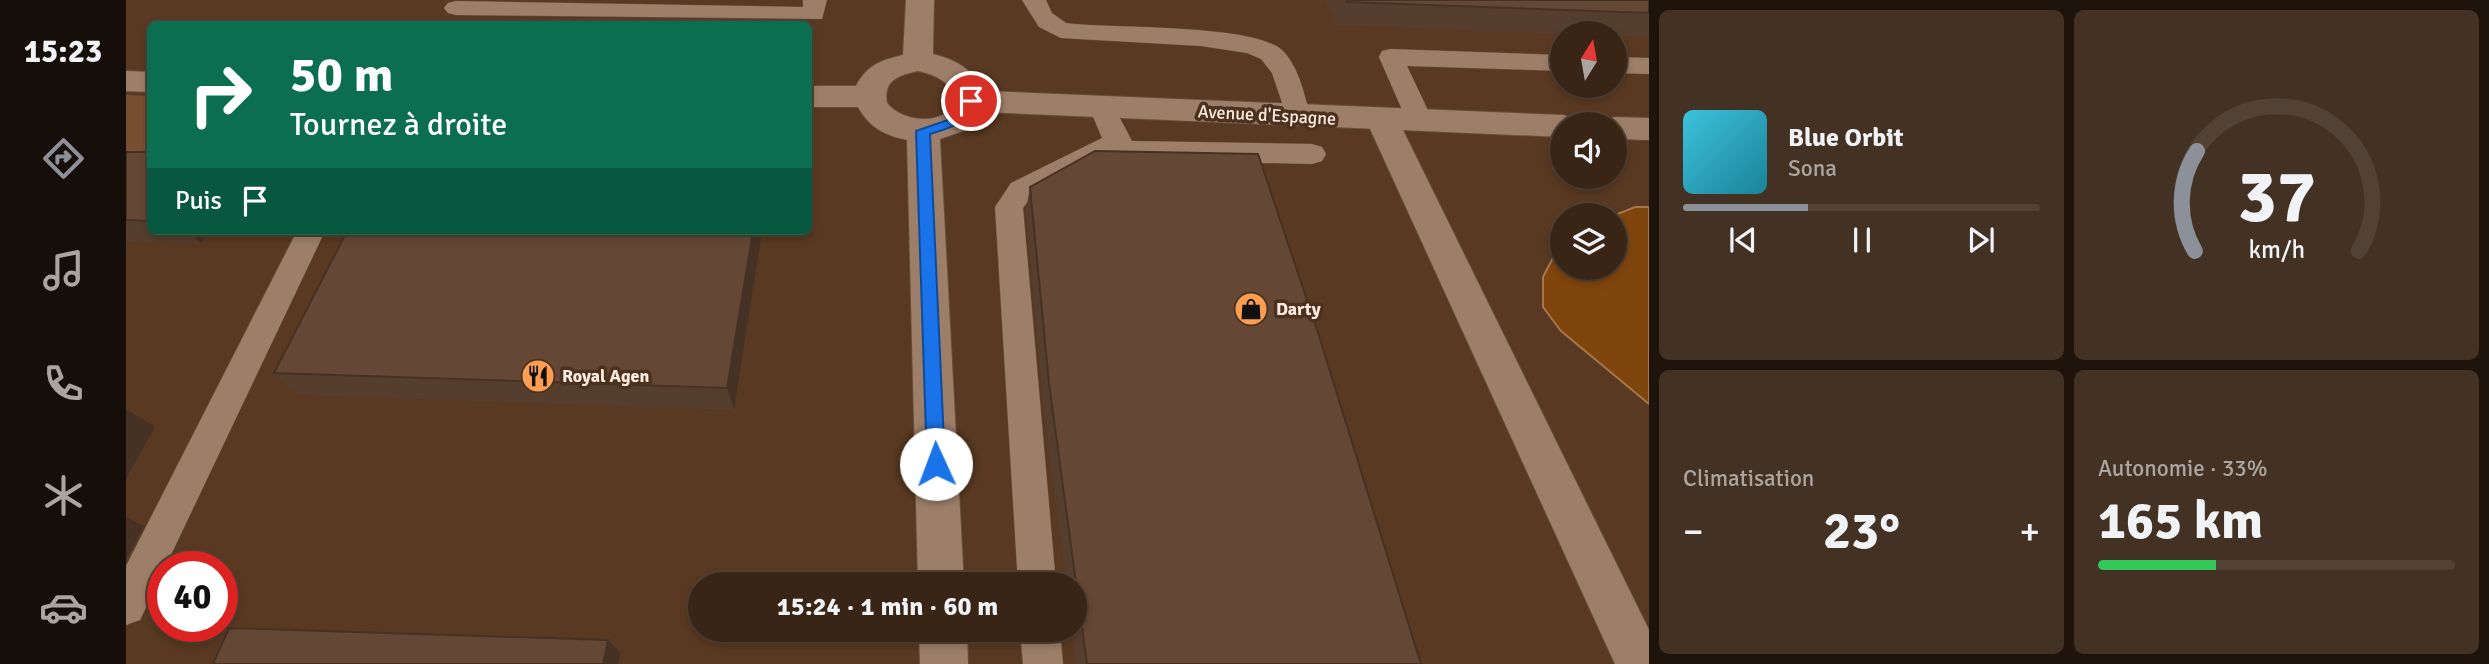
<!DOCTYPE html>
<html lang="fr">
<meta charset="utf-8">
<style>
body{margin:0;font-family:Signika,sans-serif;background:#433123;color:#f1f3f6;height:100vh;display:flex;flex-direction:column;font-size:26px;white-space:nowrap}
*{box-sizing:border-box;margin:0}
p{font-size:23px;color:#aba5a1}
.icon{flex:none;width:38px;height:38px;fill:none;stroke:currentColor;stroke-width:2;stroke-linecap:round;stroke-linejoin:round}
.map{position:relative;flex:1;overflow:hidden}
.details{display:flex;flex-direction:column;gap:10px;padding:10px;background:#1f140c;width:840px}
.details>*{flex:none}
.guide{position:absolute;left:21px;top:21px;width:665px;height:214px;border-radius:10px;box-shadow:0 4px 10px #0003,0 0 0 2px #524235;background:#0b6e4f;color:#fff;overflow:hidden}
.needle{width:46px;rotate:11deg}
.fabs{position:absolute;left:1424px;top:21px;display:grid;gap:14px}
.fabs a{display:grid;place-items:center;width:77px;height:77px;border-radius:50%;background:#382516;box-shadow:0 4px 10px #0003,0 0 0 2px #524235;font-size:35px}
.speed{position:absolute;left:21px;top:551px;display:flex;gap:14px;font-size:35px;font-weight:700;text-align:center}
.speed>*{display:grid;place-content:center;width:91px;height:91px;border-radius:50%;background:#382516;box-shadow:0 4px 10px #0003,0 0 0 2px #524235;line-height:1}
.speed .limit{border:10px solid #d22;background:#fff;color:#111}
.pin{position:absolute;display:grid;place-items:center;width:60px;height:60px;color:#fff;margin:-30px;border:4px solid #fff;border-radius:50%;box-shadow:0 2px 7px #0007}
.me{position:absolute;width:77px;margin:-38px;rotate:358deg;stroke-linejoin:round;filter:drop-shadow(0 0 5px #0008)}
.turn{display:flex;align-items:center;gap:24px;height:147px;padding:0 28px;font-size:32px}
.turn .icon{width:91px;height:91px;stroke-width:2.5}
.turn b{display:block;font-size:49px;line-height:60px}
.then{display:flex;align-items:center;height:66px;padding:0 28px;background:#0003;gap:14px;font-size:26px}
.big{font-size:52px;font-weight:800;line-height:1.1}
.details .card{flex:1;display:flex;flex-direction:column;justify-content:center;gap:10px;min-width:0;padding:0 24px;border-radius:10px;background:#433123}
.details .dial{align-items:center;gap:0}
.dial svg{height:182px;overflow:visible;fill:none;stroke:#524235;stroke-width:7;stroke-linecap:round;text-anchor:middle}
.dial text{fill:#f1f3f6;stroke:none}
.song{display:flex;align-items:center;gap:21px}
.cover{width:84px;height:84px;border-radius:10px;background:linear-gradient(135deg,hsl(190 70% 55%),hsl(190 70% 35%))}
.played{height:7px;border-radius:4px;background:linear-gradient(90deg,#8c9099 35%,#524235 35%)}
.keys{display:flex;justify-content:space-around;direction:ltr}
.heat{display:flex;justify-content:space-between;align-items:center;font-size:38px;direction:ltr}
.charge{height:10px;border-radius:5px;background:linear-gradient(90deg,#34c759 33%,#524235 0)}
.details .tiles{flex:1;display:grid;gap:10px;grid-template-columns:repeat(2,1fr)}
.trip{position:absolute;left:562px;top:572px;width:399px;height:70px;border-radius:35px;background:#382516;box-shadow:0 4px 10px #0003,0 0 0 2px #524235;font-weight:800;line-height:70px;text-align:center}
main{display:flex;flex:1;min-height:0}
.tab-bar{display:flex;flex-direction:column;width:126px;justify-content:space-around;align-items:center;background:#160f09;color:#aba5a1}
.tab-bar .icon{width:49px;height:49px}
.tab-bar .selected{color:#8c9099}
.tab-bar b{font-size:32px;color:#f1f3f6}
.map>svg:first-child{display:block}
.built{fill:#593921;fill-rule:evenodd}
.green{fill:#784f30}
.water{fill:#80450d;stroke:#a5774c;stroke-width:2}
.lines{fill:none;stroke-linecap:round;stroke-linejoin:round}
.service-casing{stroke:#654f3e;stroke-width:1}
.minor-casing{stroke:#654f3e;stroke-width:2}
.tertiary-casing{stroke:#654f3e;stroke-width:2}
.service{fill:#9d7f69;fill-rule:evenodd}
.minor{fill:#9d7f69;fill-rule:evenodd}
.tertiary{fill:#9d7f69;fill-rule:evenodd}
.wall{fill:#563e2e}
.shaded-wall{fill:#463225}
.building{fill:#644835;stroke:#463225;stroke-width:2}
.route{fill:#1a73e8;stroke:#114b97;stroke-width:2}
.labels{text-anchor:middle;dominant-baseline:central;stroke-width:7;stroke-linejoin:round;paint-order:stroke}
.street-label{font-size:18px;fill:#fcebe0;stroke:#4b311e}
.poi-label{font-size:18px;font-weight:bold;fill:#fcebe0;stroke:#4b311e;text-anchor:start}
</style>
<main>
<nav class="tab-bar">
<b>15:23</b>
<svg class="icon selected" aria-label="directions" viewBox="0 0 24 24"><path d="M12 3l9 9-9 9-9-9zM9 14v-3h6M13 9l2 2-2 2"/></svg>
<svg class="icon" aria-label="music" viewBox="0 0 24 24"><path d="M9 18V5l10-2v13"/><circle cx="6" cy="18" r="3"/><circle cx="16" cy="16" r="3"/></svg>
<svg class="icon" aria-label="phone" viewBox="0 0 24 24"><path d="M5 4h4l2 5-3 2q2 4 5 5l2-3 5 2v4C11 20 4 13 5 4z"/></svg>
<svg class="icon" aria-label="climate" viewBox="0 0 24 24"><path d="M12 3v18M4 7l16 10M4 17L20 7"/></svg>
<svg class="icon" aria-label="car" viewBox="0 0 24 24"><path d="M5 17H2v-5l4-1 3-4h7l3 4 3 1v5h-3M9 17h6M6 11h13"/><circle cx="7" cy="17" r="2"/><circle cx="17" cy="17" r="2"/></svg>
</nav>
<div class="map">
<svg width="1523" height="664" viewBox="0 0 1523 664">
<rect width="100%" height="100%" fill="#4b311e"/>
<path class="built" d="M0,0H1523V664H0ZM24,24H682V231H24ZM1437,33H1489V86H1437ZM1437,124H1489V177H1437ZM1437,215H1489V268H1437ZM37,567H96V626H37ZM574,584H948V630H574Z"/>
<path class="green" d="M0,95L24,96V170H0Z"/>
<path class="water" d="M1509,207H1523V404L1435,331L1417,307V277L1431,250L1437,246V268H1489V215Z"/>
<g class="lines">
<defs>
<g id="service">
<path d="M677,0H701L696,19L330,15L322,13L318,8L322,3L330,1L677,7Z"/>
<path d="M896,0H920L926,13L940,23C984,29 1132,23 1158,52C1174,70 1178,95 1185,117L1181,123L1172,126L1163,123L1146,73L1135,59L1121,53L1075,46L935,38L913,27Z"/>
<path d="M1265,49L1437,55V71L1281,66L1307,121L1303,127L1294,130L1285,127L1281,121L1253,57L1256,51Z"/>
<path d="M1489,57L1523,58V74L1489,73Z"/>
<path d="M976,98L985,101L1006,141L1186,144L1196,147L1200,154L1196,161L1186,164L999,160L988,155L905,197L897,208L930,584H892L869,207L885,183L976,138L963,107L967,101Z"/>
<path d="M171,231H199L14,620L0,625V566Z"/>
<path d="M894,630H934L937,664H897Z"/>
</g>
<path id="minor" d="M1256,109L1267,112L1272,120L1523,630V664H1489L1240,120L1245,112Z"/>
<g id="tertiary">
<path d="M780,0H808L807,54C831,60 847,70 859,91L1437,115L1448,118L1452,124H1437V137L858,112L843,129L814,139L838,584H792L781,140C758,135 744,128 732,107H682V86H730C741,65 755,60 777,55ZM792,71C810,75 828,83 830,102C817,127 776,122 761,103C757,80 773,75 792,71Z"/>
<path d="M0,71L24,72V92L0,91Z"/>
<path d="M1489,117L1523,118V140L1489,139V124H1475L1478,120Z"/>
<path d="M793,630H841L842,664H794Z"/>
</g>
</defs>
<use href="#service" class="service-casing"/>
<use href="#minor" class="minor-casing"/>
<use href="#tertiary" class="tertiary-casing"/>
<use href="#service" class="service"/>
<use href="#minor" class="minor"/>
<use href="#tertiary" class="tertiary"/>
</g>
<g class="wall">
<path d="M1199,0H1523V37L1489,36V33L1437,34L1210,25Z"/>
<path d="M0,152H24V231H82L75,243L0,242Z"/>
<path d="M904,187L1295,664H950L946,630H948V584H940L917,403L900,210Z"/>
<path d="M636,231L608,410L173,395L148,373Z"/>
</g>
<g class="shaded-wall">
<path d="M62,231H82L75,243Z"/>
<path d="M627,231H636L608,410L601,388Z"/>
<path d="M0,409L29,427L0,479Z"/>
<path d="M0,517L18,526L0,560Z"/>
<path d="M482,640L494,652L492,664H477Z"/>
</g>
<g class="building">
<path d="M1220,0H1523V13L1221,2Z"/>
<path d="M969,151L1132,154L1193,336L1295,664H961L923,383L904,187Z"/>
<path d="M0,152H24V221L0,220Z"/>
<path d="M221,231H627L601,388L148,373Z"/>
<path d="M103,628L482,640L477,664H87Z"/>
</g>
<path class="route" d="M845,97L852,101C841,124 827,127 804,134L819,464L816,470L810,472L804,470L801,464L790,131L825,119L840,98Z"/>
<defs>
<symbol id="shop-disc" viewBox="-11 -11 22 22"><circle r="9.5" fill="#fc9d52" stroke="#4b311e"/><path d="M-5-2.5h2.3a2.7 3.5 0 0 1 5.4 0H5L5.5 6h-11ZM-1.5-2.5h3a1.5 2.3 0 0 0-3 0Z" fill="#111"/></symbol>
<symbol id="restaurant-disc" viewBox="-11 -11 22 22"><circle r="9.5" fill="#fc9d52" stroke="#4b311e"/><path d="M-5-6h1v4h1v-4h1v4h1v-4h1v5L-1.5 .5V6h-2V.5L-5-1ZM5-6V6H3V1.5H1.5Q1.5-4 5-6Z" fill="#111"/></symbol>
</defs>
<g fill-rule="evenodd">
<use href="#shop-disc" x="1106" y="290" width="38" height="38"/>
<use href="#restaurant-disc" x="393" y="357" width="38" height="38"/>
</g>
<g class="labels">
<g class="street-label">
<text transform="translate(1141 115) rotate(3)">Avenue d'Espagne</text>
</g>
<g class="poi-label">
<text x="1150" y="309">Darty</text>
<text x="436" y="376">Royal Agen</text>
</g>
</g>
</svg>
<div class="fabs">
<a><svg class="needle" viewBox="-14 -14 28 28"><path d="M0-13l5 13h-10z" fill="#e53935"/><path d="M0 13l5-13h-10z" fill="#aba5a1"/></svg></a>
<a><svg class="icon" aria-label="sound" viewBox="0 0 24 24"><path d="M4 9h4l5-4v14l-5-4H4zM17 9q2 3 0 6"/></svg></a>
<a><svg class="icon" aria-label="layers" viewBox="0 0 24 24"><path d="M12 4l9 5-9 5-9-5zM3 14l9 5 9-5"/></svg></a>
</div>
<div class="speed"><div class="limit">40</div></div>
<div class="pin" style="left:845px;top:101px;background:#d93025"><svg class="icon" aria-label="arrive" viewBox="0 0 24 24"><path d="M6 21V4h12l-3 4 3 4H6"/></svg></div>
<svg class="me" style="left:810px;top:464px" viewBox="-20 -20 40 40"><circle r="19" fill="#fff"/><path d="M0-13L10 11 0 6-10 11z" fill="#1a73e8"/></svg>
<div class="trip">15:24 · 1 min · 60 m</div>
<div class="guide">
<div class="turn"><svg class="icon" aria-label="right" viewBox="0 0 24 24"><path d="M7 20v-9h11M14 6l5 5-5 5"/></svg><div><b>50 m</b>Tournez à droite</div></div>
<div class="then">Puis<svg class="icon" aria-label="arrive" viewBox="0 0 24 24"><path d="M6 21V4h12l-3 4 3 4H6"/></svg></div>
</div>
</div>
<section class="details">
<div class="tiles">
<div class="card">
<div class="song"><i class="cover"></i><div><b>Blue Orbit</b><p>Sona</p></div></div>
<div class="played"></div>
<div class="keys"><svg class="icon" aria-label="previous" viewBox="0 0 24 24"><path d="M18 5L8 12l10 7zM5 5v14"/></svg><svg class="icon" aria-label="pause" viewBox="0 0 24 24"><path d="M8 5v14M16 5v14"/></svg><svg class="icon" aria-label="next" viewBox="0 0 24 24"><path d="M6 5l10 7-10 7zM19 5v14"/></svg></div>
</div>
<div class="card dial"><svg viewBox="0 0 100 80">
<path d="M14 69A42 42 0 1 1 86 69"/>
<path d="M14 69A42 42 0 0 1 15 25" stroke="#8c9099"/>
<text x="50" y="56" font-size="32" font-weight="700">37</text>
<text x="50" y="72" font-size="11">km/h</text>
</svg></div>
<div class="card"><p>Climatisation</p>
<div class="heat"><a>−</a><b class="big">23°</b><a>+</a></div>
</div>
<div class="card"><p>Autonomie · 33%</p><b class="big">165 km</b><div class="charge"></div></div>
</div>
</section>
</main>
